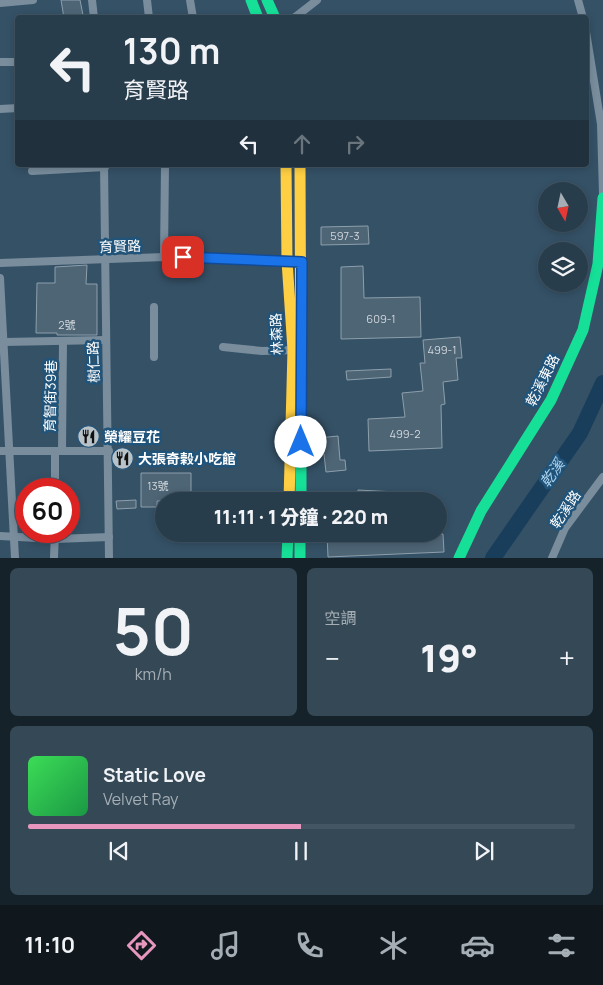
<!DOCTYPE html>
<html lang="zh-TW">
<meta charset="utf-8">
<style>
body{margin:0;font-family:Manrope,"Noto Sans TC",sans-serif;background:#344856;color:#f1f3f6;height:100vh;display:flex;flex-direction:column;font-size:19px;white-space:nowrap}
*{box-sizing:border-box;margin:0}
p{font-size:16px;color:#a5aeb5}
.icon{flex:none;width:28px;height:28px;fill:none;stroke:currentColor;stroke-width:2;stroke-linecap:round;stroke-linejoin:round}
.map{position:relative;height:558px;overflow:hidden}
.details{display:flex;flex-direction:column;gap:10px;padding:10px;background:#16222a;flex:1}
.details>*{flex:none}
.banner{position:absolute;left:15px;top:15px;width:574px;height:152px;border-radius:5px;box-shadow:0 2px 8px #0003,0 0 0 1px #445664;background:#283d4c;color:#f1f3f6;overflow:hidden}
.needle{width:32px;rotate:171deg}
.buttons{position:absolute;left:538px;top:182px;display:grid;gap:10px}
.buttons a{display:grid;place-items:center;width:50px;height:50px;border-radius:50%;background:#283d4c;box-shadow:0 2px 8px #0003,0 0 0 1px #445664;font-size:25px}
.speed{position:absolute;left:15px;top:478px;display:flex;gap:10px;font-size:25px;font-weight:700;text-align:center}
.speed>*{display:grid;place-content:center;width:65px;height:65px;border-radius:50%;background:#283d4c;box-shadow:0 2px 8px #0003,0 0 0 1px #445664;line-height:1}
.speed .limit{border:8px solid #d22;background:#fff;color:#111}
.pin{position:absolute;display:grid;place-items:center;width:42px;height:42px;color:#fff;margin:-21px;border-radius:10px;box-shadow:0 2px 8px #0006}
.me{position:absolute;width:55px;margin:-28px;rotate:0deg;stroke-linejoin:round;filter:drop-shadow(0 0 4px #0008)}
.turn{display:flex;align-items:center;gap:18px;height:105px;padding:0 25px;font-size:22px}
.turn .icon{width:65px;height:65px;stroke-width:2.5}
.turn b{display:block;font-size:35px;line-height:42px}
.lanes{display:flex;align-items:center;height:48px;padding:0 25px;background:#0003;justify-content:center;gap:25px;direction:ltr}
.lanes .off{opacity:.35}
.big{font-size:38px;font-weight:800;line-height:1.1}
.details .card{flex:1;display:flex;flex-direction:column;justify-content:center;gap:8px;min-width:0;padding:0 18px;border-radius:8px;background:#344856}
.details .dial{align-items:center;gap:0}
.dial b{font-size:65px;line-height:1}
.song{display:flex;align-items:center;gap:15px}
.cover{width:60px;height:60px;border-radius:8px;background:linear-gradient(135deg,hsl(130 70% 55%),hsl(140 70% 35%))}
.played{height:5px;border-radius:2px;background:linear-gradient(90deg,#e797bd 50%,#445664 50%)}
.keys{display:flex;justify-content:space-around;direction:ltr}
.heat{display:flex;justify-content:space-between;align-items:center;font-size:28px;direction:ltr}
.details .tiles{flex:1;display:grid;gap:10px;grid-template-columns:1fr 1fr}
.card:last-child{grid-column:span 2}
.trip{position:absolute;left:155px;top:492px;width:292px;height:50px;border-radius:25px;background:#283d4c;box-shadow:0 2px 8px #0003,0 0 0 1px #445664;font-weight:800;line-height:50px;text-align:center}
.menu{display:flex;height:80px;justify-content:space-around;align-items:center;background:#10181e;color:#a5aeb5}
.menu .icon{width:35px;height:35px}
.menu .on{color:#e797bd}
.menu b{font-size:22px;color:#f1f3f6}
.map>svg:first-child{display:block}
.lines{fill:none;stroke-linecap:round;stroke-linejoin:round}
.river{stroke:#193e5b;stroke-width:16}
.building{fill:#4e6576;stroke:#8d9fac}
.street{stroke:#798d9d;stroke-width:8}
.fast{stroke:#16e098;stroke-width:11}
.slow{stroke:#ffcf43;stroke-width:11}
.route-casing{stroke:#114b97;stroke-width:12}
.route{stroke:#1a73e8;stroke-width:9}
.labels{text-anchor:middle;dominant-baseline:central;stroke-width:5;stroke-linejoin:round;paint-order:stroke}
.number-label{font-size:11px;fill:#d3d8dd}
.street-label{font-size:14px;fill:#fff;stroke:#21547a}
.poi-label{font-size:14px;font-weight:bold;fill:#fff;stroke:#21547a;text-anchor:start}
.water-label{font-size:15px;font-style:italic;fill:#aed3ed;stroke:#21547a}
</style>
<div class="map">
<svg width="603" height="558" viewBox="0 0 603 558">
<rect width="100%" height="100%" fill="#355166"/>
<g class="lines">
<path class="river" d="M493,558L580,433L603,383"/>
</g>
<g class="building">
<path d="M61,0H80L83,15L64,18Z"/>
<path d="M368,226L369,244L321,245V227Z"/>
<path d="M87,265L86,284H97V335H57V333H36L37,283H55V267Z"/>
<path d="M363,266L364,298L420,297L421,337L341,339V267Z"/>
<path d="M460,337L462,358H456L458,380L443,382L445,404L441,405L442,448L369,451L368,419L405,417L402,393L423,391L420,363H425L423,340Z"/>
<path d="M391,369V377L347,380L346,371Z"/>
<path d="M338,436L340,460H345L346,470L326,472L324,454H319L318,438Z"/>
<path d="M141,473H191V501H157V507H141Z"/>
<path d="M358,490L415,493L414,501H357Z"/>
<path d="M136,500V508L117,509L116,501Z"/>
<path d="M327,534H443L444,552L328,557Z"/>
</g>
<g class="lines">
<g class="street">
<path d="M92,0L94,18"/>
<path d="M147,0L149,18"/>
<path d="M190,0L193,18"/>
<path d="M578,0L583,18"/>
<path d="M0,3L33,0"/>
<path d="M294,18L317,0"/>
<path d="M586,32L601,124L603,194"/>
<path d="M0,62H18"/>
<path d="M0,109L18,108"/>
<path d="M104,165L109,558"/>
<path d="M32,171L105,167"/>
<path d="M164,257L165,165"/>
<path d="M0,263L164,257L290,261"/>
<path d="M0,278L15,558"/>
<path d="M4,342L105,340"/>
<path d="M223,347L262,351L293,350"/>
<path d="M154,357V307"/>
<path d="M0,451H109"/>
<path d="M62,451L63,341"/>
<path d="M55,489V451"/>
<path d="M0,536L55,539L109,537"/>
<path d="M54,558L55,531"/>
<path d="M552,558L565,528L603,477"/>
</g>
<g class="fast">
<path d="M251,0L258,18"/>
<path d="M267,0L275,18"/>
<path d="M301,423V501"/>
<path d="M300,534V558"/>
<path d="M287,558L288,534"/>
<path d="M459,558L481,511L551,400L583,330L598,264L603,198"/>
</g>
<g class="slow">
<path d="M286,165L287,261L293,350L289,501"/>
<path d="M300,165L301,423"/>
</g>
</g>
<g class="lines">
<defs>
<path id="route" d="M183,257L302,262L301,442"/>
</defs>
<use href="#route" class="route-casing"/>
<use href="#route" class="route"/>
</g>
<defs>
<symbol id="restaurant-disc" viewBox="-11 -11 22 22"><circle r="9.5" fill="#b8c2c9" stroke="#21547a"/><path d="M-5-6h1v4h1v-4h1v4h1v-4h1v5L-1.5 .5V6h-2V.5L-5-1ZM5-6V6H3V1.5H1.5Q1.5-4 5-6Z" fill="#111"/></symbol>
</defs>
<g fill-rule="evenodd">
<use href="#restaurant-disc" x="76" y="424" width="25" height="25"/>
<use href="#restaurant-disc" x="110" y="446" width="25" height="25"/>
</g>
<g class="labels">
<g class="number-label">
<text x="345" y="235">597-3</text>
<text x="381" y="318">609-1</text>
<text x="67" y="324">2號</text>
<text x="442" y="349">499-1</text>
<text x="405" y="433">499-2</text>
<text x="158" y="485">13號</text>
</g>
<g class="street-label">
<text transform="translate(120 246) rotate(-2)">育賢路</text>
<text transform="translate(276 334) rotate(-93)">林森路</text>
<text transform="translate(93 362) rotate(-92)">樹仁路</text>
<text transform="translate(542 380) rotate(-63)">乾溪東路</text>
<text transform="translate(50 396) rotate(-89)">育智街39巷</text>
<text transform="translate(565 509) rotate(-56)">乾溪路</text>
</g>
<g class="poi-label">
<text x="104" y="436">榮耀豆花</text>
<text x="138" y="458">大張奇榖小吃館</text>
</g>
<g class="water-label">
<text transform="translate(552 473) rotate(-55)">乾溪</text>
</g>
</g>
</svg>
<div class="buttons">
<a><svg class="needle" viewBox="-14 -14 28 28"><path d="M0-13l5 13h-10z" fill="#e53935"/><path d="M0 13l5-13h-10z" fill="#a5aeb5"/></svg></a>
<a><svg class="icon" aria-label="layers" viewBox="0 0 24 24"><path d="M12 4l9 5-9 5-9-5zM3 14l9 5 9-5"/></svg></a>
</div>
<div class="speed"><div class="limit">60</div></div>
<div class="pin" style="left:183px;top:257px;background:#d93025"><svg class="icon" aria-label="arrive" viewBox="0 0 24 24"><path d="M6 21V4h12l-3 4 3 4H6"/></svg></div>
<svg class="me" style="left:301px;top:442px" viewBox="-20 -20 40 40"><circle r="19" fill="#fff"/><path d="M0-13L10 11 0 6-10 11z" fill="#1a73e8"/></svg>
<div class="trip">11:11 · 1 分鐘 · 220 m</div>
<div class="banner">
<div class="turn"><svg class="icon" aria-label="left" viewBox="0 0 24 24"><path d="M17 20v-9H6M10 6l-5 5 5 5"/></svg><div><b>130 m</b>育賢路</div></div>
<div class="lanes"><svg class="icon" aria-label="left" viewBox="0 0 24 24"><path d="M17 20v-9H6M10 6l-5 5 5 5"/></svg><svg class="icon off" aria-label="ahead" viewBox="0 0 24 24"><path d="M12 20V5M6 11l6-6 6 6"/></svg><svg class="icon off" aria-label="right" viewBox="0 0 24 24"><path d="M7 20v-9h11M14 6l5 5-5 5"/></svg></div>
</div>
</div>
<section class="details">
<div class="tiles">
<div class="card dial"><b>50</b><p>km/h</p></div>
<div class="card"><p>空調</p>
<div class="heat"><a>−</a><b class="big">19°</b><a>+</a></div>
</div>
<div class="card">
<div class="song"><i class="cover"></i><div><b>Static Love</b><p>Velvet Ray</p></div></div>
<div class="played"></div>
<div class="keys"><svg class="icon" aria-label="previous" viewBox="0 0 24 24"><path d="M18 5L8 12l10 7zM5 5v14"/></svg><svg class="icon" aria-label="pause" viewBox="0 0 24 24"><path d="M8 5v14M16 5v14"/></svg><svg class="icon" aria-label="next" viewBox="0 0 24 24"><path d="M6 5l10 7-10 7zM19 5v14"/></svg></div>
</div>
</div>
</section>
<nav class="menu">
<b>11:10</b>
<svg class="icon on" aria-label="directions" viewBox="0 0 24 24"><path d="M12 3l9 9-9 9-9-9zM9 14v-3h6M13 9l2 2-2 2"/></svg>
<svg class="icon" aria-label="music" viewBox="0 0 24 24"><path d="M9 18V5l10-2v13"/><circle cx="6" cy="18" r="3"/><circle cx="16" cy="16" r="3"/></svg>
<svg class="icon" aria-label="phone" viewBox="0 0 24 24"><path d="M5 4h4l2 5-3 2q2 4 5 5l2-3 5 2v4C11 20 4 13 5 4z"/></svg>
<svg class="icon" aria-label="climate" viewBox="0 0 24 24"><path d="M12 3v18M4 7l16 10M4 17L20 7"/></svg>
<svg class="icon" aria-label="car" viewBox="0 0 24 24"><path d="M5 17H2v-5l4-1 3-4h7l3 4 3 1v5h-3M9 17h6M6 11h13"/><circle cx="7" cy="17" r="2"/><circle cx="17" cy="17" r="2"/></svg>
<svg class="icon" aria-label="filters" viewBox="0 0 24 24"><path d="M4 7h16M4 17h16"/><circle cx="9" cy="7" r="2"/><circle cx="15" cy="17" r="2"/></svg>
</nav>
